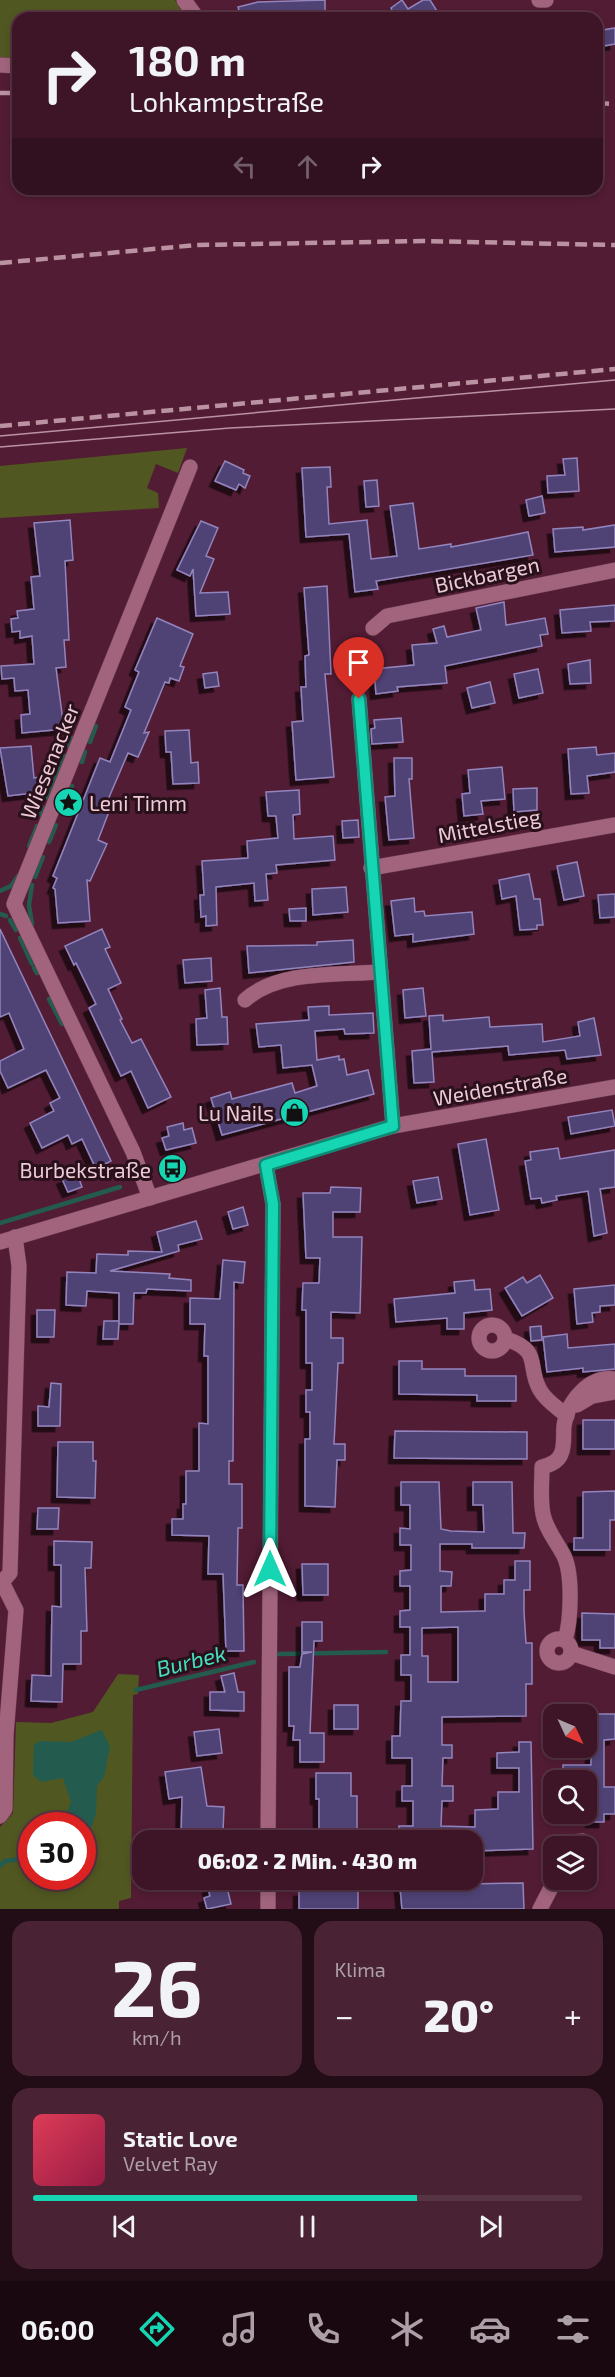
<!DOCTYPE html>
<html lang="de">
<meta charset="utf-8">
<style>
body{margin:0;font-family:"Exo 2",sans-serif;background:#492233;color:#f1f3f6;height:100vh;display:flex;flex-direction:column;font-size:22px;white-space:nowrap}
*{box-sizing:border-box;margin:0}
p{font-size:20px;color:#ad9fa7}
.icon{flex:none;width:33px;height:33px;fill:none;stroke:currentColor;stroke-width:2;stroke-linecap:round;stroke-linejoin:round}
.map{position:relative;height:1909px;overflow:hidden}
.panel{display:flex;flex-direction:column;gap:12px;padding:12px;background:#220c15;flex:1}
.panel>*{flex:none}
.banner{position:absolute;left:12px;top:12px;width:591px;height:183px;border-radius:18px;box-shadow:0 3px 9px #0003,0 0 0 2px #573444;background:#3e1527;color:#f1f3f6;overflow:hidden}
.needle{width:39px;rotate:134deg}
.tools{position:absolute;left:543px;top:1704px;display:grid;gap:12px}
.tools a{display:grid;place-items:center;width:54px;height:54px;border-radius:12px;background:#3e1527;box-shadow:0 3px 9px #0003,0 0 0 2px #573444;font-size:30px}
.speed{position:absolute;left:18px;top:1812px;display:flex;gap:12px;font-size:30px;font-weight:700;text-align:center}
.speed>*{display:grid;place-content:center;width:78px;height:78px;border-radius:50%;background:#3e1527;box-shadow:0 3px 9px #0003,0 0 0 2px #573444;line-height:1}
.speed .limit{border:9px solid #d22;background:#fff;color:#111}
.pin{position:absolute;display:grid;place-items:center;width:51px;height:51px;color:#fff;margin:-62px -26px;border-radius:50% 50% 50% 0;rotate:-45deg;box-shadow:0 0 6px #0007}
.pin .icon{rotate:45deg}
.me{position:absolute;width:66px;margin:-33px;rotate:0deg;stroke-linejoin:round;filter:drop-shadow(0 0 4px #0008)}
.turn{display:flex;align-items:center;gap:21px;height:126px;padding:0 18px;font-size:27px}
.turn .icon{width:78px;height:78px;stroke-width:2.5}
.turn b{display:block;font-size:42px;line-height:51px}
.lanes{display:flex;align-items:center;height:57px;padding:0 18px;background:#0003;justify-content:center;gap:30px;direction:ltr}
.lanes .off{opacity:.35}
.big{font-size:45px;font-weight:800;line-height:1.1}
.panel .tile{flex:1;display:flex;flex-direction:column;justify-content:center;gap:9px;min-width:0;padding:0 21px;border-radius:18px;background:#492233}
.panel .dial{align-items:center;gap:0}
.dial b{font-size:78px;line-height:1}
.song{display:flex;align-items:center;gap:18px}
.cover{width:72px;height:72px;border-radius:9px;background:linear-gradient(135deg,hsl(350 70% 55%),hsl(340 70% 35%))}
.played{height:6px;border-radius:3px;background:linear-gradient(90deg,#16d5b3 70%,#573444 70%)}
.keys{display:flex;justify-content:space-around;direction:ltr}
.heat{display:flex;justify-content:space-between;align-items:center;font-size:33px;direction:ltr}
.panel .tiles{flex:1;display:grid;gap:12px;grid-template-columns:1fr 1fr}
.tile:last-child{grid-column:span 2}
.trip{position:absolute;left:132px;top:1830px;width:351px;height:60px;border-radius:18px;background:#3e1527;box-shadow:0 3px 9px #0003,0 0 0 2px #573444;font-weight:800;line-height:60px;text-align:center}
.menu{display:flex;height:96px;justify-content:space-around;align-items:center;background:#190810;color:#ad9fa7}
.menu .icon{width:42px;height:42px}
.menu .on{color:#16d5b3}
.menu b{font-size:27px;color:#f1f3f6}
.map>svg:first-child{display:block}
.green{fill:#515721;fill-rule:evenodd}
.water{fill:#235c4f}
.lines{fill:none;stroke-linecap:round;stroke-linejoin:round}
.stream{stroke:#235c4f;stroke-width:4.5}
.building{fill:#504275;stroke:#9284bd;stroke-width:1.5;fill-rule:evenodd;filter:url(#shadow)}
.minor-casing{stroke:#693a50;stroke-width:16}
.minor{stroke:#a1647c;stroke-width:15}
.tram{stroke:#bb92a2;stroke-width:1.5}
.rail{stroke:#bb92a2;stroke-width:4.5;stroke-dasharray:12 6;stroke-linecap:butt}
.route-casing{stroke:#0e8a74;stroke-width:15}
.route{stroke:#16d5b3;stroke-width:10}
.labels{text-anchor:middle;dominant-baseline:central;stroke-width:6;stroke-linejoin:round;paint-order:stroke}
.street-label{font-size:21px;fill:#edcad6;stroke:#29111b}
.poi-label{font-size:21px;fill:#edcad6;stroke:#29111b;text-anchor:end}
.water-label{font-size:22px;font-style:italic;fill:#44e0bf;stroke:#29111b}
</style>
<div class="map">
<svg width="615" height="1909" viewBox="0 0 615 1909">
<defs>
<filter id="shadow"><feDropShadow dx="-5.5" dy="5.5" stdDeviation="0" flood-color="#0009"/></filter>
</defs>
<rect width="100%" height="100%" fill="#521c34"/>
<g class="green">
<path d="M0,0H175L189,18H18V59H0Z"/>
<path d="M187,448L178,473L156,464L147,488L158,493L159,508L0,518V466Z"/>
<path d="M118,1674L139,1675L138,1694L133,1695L131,1898L119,1901V1909H0V1827L13,1813L16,1722L51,1723L93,1712ZM32,1826H82V1876H32Z"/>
</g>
<path class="water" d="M102,1730L110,1747L104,1777L97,1786L96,1813L92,1826L84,1839L85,1850L83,1851L82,1826L62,1825L71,1802L63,1778L41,1782L33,1775L34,1745L40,1741L71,1742Z"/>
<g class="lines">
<g class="stream">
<path d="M90,742L96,726"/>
<path d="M69,747L73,738"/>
<path d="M82,762L85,752"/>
<path d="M48,798L65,756"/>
<path d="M66,800L72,786"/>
<path d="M41,815L44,808"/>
<path d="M49,842L56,825"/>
<path d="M29,846L37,826"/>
<path d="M35,877L43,857"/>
<path d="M32,885L29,905L32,924"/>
<path d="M0,891L11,886L18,876"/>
<path d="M0,914L6,916"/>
<path d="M10,920L16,930"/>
<path d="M20,938L32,964"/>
<path d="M34,968L37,973"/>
<path d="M49,999L62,1024"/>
<path d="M0,1223L120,1187"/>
<path d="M278,1654L386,1652"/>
<path d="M136,1690L254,1662"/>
<path d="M0,1866L5,1861L21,1859L32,1843"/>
</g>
</g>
<g class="building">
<path d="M325,0V18H241L238,7L258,2Z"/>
<path d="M402,0L408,9L423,0H430L437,11L427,18H395L391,8Z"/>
<path d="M615,28V44L597,47V31Z"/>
<path d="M577,458L579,491L548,493L547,476L565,475L563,459Z"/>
<path d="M225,461L244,470L243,473L250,476L245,488L239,484L236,490L215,481Z"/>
<path d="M330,467L331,487H327L329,524L367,520L371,559L397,556L390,506L413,503L419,549L451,544V547L528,532L533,555L376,581L378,589L355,592L349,534L306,537L302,468Z"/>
<path d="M377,480L379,506L366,507L364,481Z"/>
<path d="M542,496L545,513L529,516L526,500Z"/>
<path d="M70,520L73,560L65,561L69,640H64L66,667L56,668L64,729L22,733L21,715L30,714L28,690L15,691L14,678L2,679L1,666L34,664L32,636L20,638V631L12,632L11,619L18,618L17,611L34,609L31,577L40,576L34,523Z"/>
<path d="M201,521L218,528L206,556L214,559L200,593L228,592L230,614L196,616L193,569L190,576L177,570Z"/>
<path d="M615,525V547L555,552L553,529L583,527V530Z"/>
<path d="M327,586L331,674H325L334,777L296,780L292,722L303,721L301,687H306L305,656L309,655L304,588Z"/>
<path d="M504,602L506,625L545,618L548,634L540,635L542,646L445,666L447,683L397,687L398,691L376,694L374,669L414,665L412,645L437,643L433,629L444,626L447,637L481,630L476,608Z"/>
<path d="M615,605V621L590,622L591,631L562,633L560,610Z"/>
<path d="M157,618L193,634L180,666L184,667L179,681L170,678L169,683L165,682L144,733L149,732L138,757L128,753L107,802L112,804L98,840L107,844L90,881L87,880L90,921L58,923L55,889L53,888L57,878L53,876L100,758L110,762L131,710L125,707L139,672L135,670Z"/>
<path d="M590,660L591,683L570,684L568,664Z"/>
<path d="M538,669L543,693L519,698L514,674Z"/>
<path d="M217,672L219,686L205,688L203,674Z"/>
<path d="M490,682L495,703L472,708L467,688Z"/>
<path d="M401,718L403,742L372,744L371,729L375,728L374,720Z"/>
<path d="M189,730L191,763L198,762L199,783L173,784L171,752H166L165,731Z"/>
<path d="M31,746L34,778L40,777L41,792L8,796L0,748Z"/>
<path d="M596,747L597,755L615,753V772L587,776L589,793L571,794L568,749Z"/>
<path d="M394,758H412V779H409L414,838L389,840L385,797L395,796Z"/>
<path d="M502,767L505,799L481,801L483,814L464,816L462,794L470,793L468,770Z"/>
<path d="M537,788V810L514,812L513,789Z"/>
<path d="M299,790L300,814L293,815L294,839L333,836L335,860L276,865L277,873L266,874L268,900L255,901L254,883L216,887L217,925L206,926V916L201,917L200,895H204L202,861L248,858L247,841L278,838L276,816H268L266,792Z"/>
<path d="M358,820L359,837L343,838L342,821Z"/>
<path d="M577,862L584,896L564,900L557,866Z"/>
<path d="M529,874L534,899H540L543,925H537V929L520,930L516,896L502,899L499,880Z"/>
<path d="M346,887L348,912L313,915L312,889Z"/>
<path d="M615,894V917L600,918L598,895Z"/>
<path d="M414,898L415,912L424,911L425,916L472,912L474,934L413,942V934L395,936L391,901Z"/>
<path d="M306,908V921H290L289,909Z"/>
<path d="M0,929L111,1161L96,1169L82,1139L72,1144L68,1135L42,1148L30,1123L54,1111L50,1103L60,1098L46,1070L8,1088L0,1071V1061L24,1049L9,1013L0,1017Z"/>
<path d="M102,929L110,947L105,949L121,983L108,989L122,1019L120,1020L132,1043L141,1039L171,1097L148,1108L131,1071L121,1076L89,1008L96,1004L76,963L74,965L65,946Z"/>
<path d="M353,940L354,962L249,973L247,946L317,945V942Z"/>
<path d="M211,958L212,981L185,983L183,960Z"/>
<path d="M220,988L222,1017H227L228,1044L197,1045L196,1019L207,1018L205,990Z"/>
<path d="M423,988L426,1016L405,1018L403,990Z"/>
<path d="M329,1006V1015L373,1013L374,1033L345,1034L344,1029L315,1031L317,1060L339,1056V1060L344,1059L347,1075L368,1070L374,1094L222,1135L211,1098L230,1092L232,1099L292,1083L295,1093L317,1086L312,1065L283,1068L281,1045L259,1047L256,1024L309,1020L308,1007Z"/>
<path d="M443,1015V1021L489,1017L490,1027L542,1024L543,1042L580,1036L578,1022L594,1018L601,1055L567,1059L565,1050L509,1055L508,1046L432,1052L434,1082L414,1083L412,1051L431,1049L429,1016Z"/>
<path d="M612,1110L615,1126L571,1134L568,1117Z"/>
<path d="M183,1123L184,1130L192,1128L196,1143L166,1150L162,1138L169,1136L167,1127Z"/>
<path d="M486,1139L499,1210L470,1215L458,1144Z"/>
<path d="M558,1148L560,1159L615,1150V1187L600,1189L607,1233L594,1236L588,1191L556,1196L557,1200L542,1203L541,1198L531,1199L525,1161L531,1160L530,1152Z"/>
<path d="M77,1173L82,1187L68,1192L62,1179Z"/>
<path d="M438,1177L442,1199L417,1203L413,1181Z"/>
<path d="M331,1187L361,1188L360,1212H333V1237H362L360,1313L331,1312V1338H343V1363H338L334,1444H345V1460H337L335,1507L305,1506V1439H310V1412H306V1390H312V1363H306V1310H302L303,1283H319L320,1258H306L303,1193H330Z"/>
<path d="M243,1207L248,1225L233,1229L228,1212Z"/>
<path d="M196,1221L202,1239L178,1245L179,1251L110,1271L170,1274L169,1278L191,1280V1291L147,1289L146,1293H134L133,1324H119V1321L118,1339H103L104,1321H119V1293L87,1291L86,1306L66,1305L67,1272L96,1273L97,1254L128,1255V1251L162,1252L157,1232Z"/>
<path d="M223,1260L245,1262L243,1283L234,1282L233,1461H229V1484H242V1528H238L237,1585H243L244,1651H226L223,1574H208L209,1536L172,1535V1519H183V1504H186V1471H199V1423L208,1424V1356H204L205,1324H190V1298L220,1299Z"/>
<path d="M540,1275L553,1298L522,1316L505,1288L523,1277L527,1283Z"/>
<path d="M474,1280L475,1290L490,1289L492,1310L464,1313V1329H447V1318L396,1322L394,1299L455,1293L454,1282Z"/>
<path d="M615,1285V1305L600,1306V1312L592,1313L593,1322L577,1324L574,1289Z"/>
<path d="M37,1310H55L54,1337H37Z"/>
<path d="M541,1326L542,1340L531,1341L530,1327Z"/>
<path d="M567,1334L568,1348L615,1344V1369L583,1372V1368L547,1372L543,1337Z"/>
<path d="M399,1361H422V1369H465V1376H516V1401H477V1395L399,1394Z"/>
<path d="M51,1383L61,1384L60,1426H38V1406L49,1407Z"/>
<rect x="583" y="1420" width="32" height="29"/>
<path d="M395,1431L527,1432V1459L394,1458Z"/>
<path d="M58,1442H93V1461H96L95,1498L57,1497Z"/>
<path d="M401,1482H439L441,1529L451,1531L484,1532L483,1505H473V1482H512L513,1533H525L524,1548H472V1544H440V1571L452,1572L451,1586H441V1612L485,1611V1594H504V1580H515V1561H530V1590H524V1612L526,1643H532V1684H526V1716L442,1717V1745H452V1758H443L442,1786H453V1801H442L441,1826L475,1827V1810L498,1809V1792H519V1768H497V1753L519,1752V1742H531L533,1849L475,1851V1840H399V1826H413V1801H402V1786H412V1758H392V1736H400L401,1701H411V1675H401V1655H410V1627H400V1611L410,1610V1586H400V1571L411,1570V1545H400V1528L410,1529V1505H401ZM458,1627V1682H428V1656H422V1628Z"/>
<path d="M615,1491V1520H610V1550H574V1538H583V1492Z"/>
<path d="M38,1508H59L58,1529H37Z"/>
<path d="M54,1541L92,1542L91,1568H85L87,1631H81V1664H63L62,1702L31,1701L32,1675L51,1676L52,1606L61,1607V1565H54Z"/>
<path d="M302,1564H328V1595H303Z"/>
<path d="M582,1613L615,1614V1648H600V1640H582Z"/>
<path d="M302,1622H322V1641H314L310,1733H324V1762H300V1740H293L294,1726H289V1667H300L302,1654L312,1652H302Z"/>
<path d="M234,1673L238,1692H244V1711L210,1710V1692H225L221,1676Z"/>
<rect x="334" y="1705" width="24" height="24"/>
<path d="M586,1714H615V1739L604,1740V1787H615V1814H604V1822H591V1780H563V1765H591V1740H586Z"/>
<path d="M219,1729L222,1753L197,1756L194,1732Z"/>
<path d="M201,1767L207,1806L224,1807L223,1833H196V1840H181L182,1797L169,1799L165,1772Z"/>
<path d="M316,1773H351V1796H357V1836H319V1799H316Z"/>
<path d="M226,1883L231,1904L207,1909L204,1898L210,1896L208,1888Z"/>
<path d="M523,1883L524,1909H402L400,1887L468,1888V1884Z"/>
<path d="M358,1889V1909H299V1891Z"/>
</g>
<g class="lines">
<defs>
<g id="minor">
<path d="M184,0L197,18"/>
<path d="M539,0H546"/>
<path d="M0,65L18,66"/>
<path d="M373,628L387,616L615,570"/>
<path d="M359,699L393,1126"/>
<path d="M371,868L615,825"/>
<path d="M245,1000C278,970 339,975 381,972"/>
<path d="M266,1165L273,1204L268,1840"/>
<path d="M150,1198L133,1152L14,904L190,467"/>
<path d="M0,1242L393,1126L615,1087"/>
<circle cx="492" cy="1338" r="13"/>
<path d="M506,1339C543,1351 526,1366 540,1390C546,1401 558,1408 567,1416"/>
<path d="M577,1405L592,1396L615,1392"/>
<circle cx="559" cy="1651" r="12"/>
<path d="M565,1640C571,1621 573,1575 564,1556C557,1542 546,1530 543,1514C540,1500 542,1482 542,1467C550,1465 558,1462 561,1454C565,1446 563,1435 564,1426C567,1402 589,1375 615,1379"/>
<path d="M571,1653L615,1667"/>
<path d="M0,1816L5,1809L6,1735L16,1610L2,1582L10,1573L19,1266L15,1237"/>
<path d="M553,1882L554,1844L583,1841V1846"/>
<path d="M268,1909V1880"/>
<path d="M540,1909L555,1880"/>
</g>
</defs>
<use href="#minor" class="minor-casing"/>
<use href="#minor" class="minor"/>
<g class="tram">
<path d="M0,436L615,380"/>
<path d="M0,447L230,428L615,409"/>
</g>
<g class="rail">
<path d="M0,93H18"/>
<path d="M597,103L615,104"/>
<path d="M0,263L197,245L423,241L615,245"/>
<path d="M0,426L615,369"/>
</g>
</g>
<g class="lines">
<defs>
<path id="route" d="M270,1569L273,1204L266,1165L393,1126L359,699"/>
</defs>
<use href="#route" class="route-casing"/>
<use href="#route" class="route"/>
</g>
<defs>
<symbol id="sight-disc" viewBox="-11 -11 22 22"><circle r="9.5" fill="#16d5b3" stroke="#29111b"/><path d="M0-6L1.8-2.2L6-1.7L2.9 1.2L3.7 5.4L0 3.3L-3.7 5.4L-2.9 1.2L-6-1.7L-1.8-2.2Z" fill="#111"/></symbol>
<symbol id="shop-disc" viewBox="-11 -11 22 22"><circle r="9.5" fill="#16d5b3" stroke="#29111b"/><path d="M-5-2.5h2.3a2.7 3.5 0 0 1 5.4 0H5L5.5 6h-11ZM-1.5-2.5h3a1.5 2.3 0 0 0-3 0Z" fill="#111"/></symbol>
<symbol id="bus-disc" viewBox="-11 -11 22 22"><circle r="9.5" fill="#16d5b3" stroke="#29111b"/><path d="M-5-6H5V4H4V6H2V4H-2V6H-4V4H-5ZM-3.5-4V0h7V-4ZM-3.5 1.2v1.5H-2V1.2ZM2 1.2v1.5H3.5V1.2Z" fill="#111"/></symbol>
</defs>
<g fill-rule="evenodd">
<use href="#sight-disc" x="52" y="786" width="33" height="33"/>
<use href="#shop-disc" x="278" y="1096" width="33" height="33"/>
<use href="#bus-disc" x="156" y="1152" width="33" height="33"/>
</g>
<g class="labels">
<g class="street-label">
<text transform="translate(487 574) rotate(-12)">Bickbargen</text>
<text transform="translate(49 761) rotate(-68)">Wiesenacker</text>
<text transform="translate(489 825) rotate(-11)">Mittelstieg</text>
<text transform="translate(500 1086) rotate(-10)">Weidenstraße</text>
</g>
<g class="poi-label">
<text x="89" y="802" text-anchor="start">Leni Timm</text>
<text x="274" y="1112">Lu Nails</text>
<text x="151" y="1169">Burbekstraße</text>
</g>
<g class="water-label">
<text transform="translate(191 1660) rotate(-14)">Burbek</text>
</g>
</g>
</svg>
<div class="tools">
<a><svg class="needle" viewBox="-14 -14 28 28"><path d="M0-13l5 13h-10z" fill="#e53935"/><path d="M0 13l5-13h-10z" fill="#ad9fa7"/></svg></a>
<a><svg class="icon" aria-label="search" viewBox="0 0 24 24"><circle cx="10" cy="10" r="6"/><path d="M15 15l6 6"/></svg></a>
<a><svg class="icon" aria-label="layers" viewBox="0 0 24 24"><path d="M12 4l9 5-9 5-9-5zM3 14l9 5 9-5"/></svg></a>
</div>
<div class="speed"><div class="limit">30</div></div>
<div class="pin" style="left:359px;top:699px;background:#d93025"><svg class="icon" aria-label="arrive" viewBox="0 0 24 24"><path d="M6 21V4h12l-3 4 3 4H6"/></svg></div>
<svg class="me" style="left:270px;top:1569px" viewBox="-20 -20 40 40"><path d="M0-17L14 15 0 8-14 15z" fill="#16d5b3" stroke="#fff" stroke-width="4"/></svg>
<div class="trip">06:02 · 2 Min. · 430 m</div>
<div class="banner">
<div class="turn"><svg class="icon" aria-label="right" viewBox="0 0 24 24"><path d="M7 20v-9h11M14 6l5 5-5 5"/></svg><div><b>180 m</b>Lohkampstraße</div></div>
<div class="lanes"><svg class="icon off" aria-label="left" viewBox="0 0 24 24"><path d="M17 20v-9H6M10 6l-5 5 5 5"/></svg><svg class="icon off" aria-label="ahead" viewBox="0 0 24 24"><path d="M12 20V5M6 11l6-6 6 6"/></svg><svg class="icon" aria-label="right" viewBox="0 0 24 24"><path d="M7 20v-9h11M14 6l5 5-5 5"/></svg></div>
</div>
</div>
<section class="panel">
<div class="tiles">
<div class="tile dial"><b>26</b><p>km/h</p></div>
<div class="tile"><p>Klima</p>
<div class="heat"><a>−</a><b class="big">20°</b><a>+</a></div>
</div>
<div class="tile">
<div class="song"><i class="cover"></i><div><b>Static Love</b><p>Velvet Ray</p></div></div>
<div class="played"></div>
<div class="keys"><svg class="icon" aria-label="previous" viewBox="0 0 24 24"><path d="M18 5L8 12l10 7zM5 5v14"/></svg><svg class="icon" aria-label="pause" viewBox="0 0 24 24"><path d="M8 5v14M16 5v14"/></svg><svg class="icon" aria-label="next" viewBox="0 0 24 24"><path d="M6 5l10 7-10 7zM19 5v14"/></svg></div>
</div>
</div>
</section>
<nav class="menu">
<b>06:00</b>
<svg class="icon on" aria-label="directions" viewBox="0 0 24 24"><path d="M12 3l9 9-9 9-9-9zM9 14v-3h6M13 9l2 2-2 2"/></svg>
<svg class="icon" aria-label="music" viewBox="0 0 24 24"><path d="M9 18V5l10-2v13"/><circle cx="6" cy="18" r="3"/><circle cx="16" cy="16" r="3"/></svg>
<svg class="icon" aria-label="phone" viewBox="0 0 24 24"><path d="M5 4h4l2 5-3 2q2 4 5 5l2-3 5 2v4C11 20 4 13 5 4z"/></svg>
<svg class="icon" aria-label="climate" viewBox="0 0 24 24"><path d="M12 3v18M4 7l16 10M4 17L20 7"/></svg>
<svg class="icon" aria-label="car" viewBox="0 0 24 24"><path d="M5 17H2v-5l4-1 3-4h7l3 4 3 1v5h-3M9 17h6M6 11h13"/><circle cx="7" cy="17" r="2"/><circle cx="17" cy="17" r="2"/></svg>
<svg class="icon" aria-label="filters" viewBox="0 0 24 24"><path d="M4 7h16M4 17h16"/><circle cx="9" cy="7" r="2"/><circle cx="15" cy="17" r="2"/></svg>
</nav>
